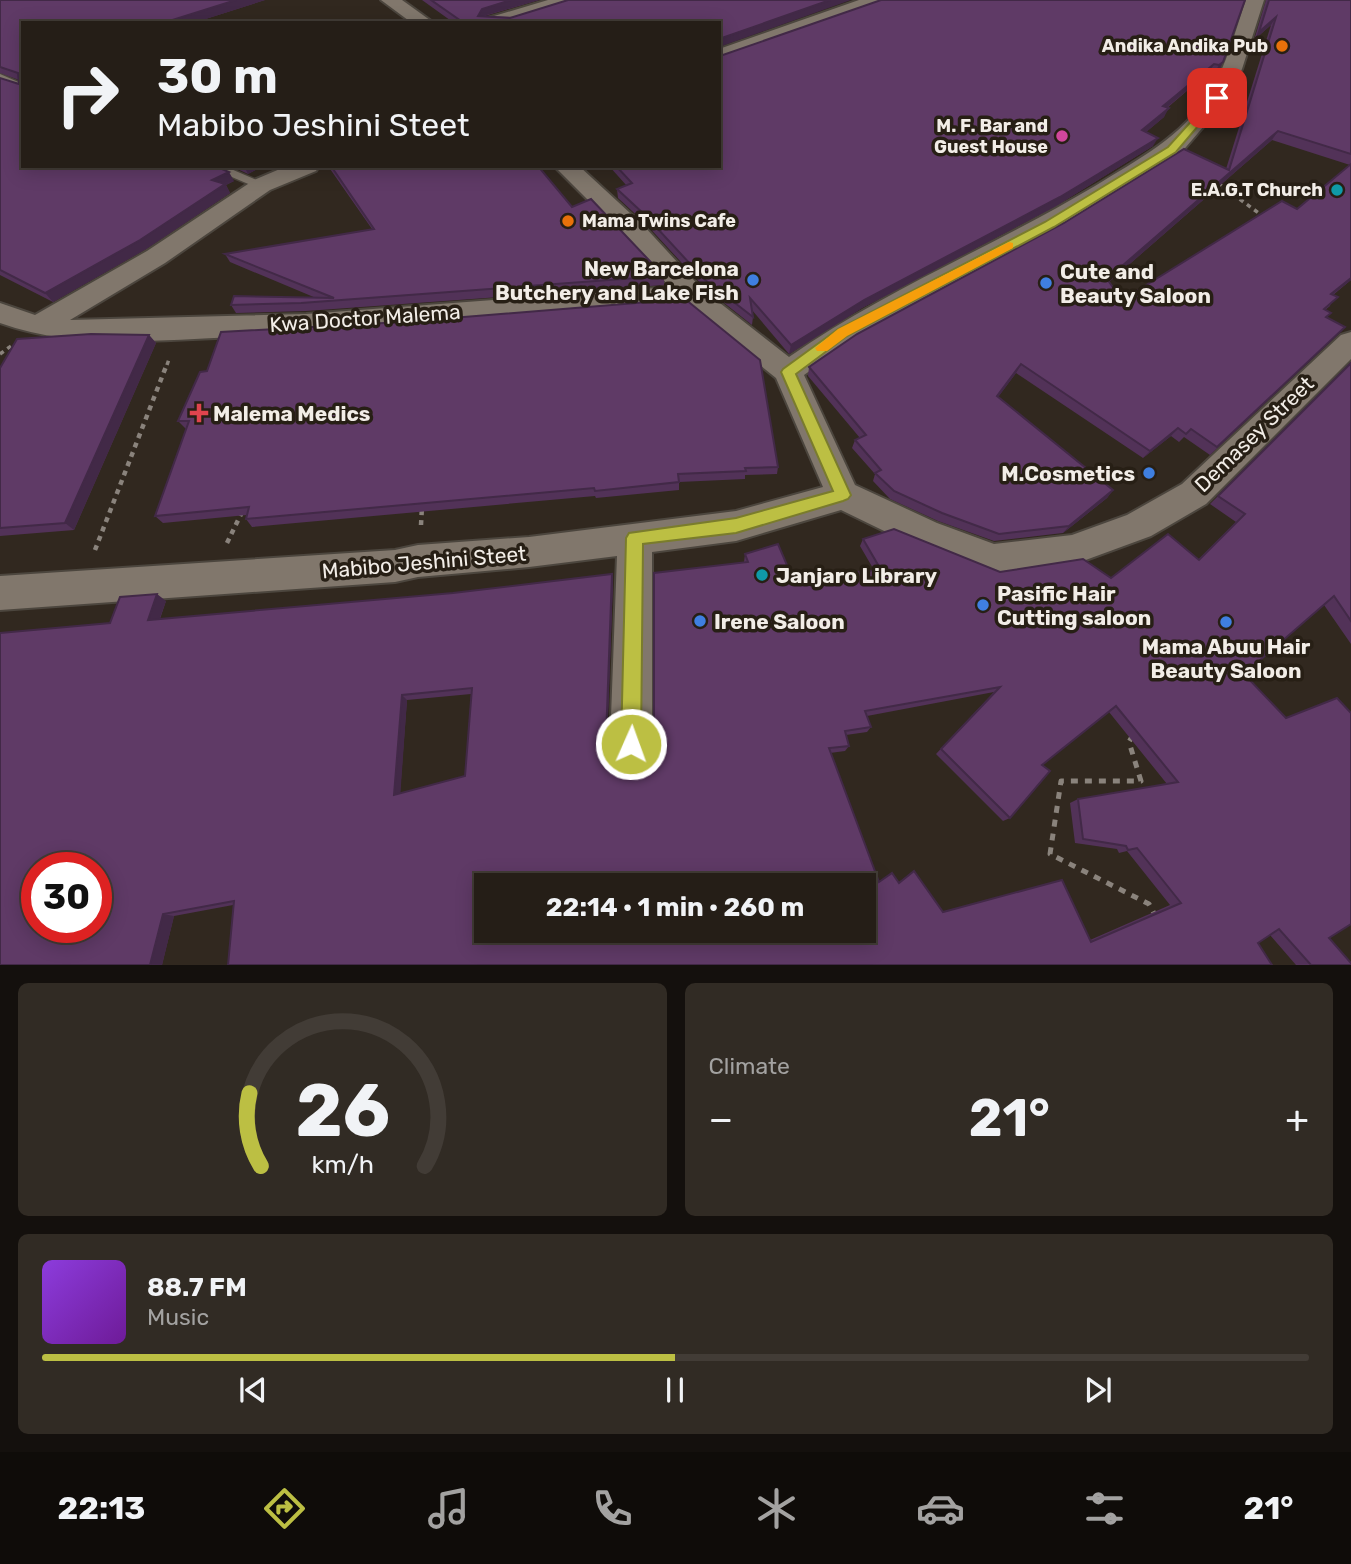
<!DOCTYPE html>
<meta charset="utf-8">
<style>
body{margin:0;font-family:Rubik,sans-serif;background:#312b24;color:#f1f3f6;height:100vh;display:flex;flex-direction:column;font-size:26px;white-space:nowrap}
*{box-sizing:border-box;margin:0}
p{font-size:23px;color:#a3a2a1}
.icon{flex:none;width:38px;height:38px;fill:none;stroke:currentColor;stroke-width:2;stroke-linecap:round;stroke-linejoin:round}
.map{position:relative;height:965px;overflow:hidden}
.details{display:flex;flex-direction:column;gap:18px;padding:18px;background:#14100d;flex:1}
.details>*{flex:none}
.hud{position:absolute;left:21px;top:21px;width:700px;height:147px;border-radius:0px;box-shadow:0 4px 18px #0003,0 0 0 2px #423c36;background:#251e17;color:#f1f3f6;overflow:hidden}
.speed{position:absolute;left:21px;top:852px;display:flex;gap:14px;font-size:35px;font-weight:700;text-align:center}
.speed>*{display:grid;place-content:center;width:91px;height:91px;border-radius:50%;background:#251e17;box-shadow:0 4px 18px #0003,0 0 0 2px #423c36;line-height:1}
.speed .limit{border:10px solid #d22;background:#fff;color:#111}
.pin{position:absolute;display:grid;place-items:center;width:60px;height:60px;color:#fff;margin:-30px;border-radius:14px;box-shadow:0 4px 10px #0006}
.me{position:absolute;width:77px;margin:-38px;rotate:2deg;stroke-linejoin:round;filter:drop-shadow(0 0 5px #0008)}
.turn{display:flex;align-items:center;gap:24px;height:147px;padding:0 21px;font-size:32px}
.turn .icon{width:91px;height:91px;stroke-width:2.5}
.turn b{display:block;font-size:49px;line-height:60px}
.big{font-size:52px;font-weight:700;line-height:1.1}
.details .card{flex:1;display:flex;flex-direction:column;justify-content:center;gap:10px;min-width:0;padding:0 24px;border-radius:10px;background:#312b24}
.details .dial{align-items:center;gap:0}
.dial svg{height:182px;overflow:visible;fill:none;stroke:#423c36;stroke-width:7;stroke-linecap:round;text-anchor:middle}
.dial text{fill:#f1f3f6;stroke:none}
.song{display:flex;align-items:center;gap:21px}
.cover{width:84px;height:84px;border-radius:10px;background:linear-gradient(135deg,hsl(270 70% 55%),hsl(280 70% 35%))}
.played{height:7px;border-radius:4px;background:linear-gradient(90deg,#bcbf43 50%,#423c36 50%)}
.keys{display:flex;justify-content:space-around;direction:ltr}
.heat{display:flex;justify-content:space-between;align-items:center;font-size:38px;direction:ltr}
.details .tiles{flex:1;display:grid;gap:18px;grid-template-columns:1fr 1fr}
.card:last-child{grid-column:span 2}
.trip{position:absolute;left:474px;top:873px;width:402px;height:70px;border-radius:0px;background:#251e17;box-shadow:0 4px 18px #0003,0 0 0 2px #423c36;font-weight:700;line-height:70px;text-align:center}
.menu{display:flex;height:112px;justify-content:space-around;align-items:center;background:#0f0c09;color:#a3a2a1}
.menu .icon{width:49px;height:49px}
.menu .selected{color:#bcbf43}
.menu b{font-size:32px;color:#f1f3f6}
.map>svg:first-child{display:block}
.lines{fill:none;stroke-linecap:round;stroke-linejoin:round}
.service-casing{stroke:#4c463e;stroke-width:3}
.minor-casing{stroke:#4c463e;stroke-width:4}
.path-far2{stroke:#8a837c;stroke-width:3.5;stroke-dasharray:4.5 4.5;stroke-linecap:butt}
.path-far1{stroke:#8a837c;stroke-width:4.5;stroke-dasharray:5 5;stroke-linecap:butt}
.path{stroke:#8a837c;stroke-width:5;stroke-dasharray:7 7;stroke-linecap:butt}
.service{fill:#81776c;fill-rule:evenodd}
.minor{fill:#81776c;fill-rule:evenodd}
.wall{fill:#523258;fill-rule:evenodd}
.shaded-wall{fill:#422947}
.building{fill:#5f3a66;stroke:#422947;stroke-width:2;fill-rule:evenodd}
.route{fill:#bcbf43;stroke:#7a7c2c;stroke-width:2}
.slow{fill:#f59e0b}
.food-dot{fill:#e8710a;stroke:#271f15;stroke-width:2.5}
.hotel-dot{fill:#d1479c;stroke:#271f15;stroke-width:2.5}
.culture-dot{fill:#0f9aa8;stroke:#271f15;stroke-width:2.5}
.shop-dot{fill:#3f7fe0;stroke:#271f15;stroke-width:2.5}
.health-dot{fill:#e0444e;stroke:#271f15;stroke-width:2.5}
.labels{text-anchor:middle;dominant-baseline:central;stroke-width:7;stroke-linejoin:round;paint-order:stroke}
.far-poi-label{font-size:18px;font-weight:bold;fill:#f2ede7;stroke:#271f15;text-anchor:end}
.poi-label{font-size:21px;font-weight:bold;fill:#f2ede7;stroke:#271f15;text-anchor:start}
.street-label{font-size:21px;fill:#f2ede7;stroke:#271f15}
</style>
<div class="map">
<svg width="1351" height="966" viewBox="0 0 1351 966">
<rect width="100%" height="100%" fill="#31281f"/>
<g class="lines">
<defs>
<g id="service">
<path d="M0,74L23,84V91L0,81Z"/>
<path d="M206,166H224L268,185L266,188H258Z"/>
</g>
<g id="minor">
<path d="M381,0H402L434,23H412Z"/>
<path d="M548,0H576L573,4L511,23H482L484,19Z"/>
<path d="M859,0H885L882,4L719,62V49Z"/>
<path d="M1246,0H1264L1242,69L1228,98L1180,154L1058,229L853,340L804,375L855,485L937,523L994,544L1072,535L1127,515L1182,484L1341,335L1351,332V359L1206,504L1151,536L1072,565L994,576L913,545L841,510L736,541L652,552V744L646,759L631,765L616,759L610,744L617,556L529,567L418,577L395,582L0,610V576L395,550L418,545L529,537L736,511L823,487L776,378L686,305C536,316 386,331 236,337C157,340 76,350 0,323V303L35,315L147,251L254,180L287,166H319L316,171L270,190L165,263L70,320L306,314L670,287L625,237L554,166H579L643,225L702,289L789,357C885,290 994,246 1095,186C1137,160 1182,137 1209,94C1227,65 1235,31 1246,0Z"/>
</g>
</defs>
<use href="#service" class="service-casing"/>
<use href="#minor" class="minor-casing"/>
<g class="path-far2">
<path d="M1218,183L1264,217"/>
<path d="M0,354L11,346"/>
<path d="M167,365L169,359"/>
</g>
<g class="path-far1">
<path d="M421,525L422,506"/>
<path d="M227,543L243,510"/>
<path d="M95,550L167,364"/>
</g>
<path class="path" d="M1133,735L1129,742L1141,781H1061L1050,854L1149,904L1156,917"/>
<use href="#service" class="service"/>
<use href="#minor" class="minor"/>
</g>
<g class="wall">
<path d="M0,0H265L193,23H23V166L234,181L226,185L230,193L146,249L53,302L0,275V78L19,84V80L0,73Z"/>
<path d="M422,0H539L485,16L719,23H454Z"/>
<path d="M1266,0H1351V280L1333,295L1330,306L1325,310L1327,318L1345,327L1210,455L1184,437L1179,442L1171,436L1143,458L1016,373L998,397L1113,490L1107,498L1063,533L994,541L938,521L890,499L873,481L875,474L852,448L855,440L860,438L808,376L809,367L1226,169L1271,25L1254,40ZM1272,140L1350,165L1297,209L1122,300L1109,282Z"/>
<path d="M720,56L1223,62L1219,70L1214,74L1209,72L1167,108L1164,117L1146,132L1153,146L1056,206L862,308L789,354L752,310L753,317L752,325L704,287L645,223L618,198L617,189L627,186L609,166H719Z"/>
<path d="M231,166H263L248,174Z"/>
<path d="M328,166H538L572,207L664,276V285L306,311L236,313L231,305L316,298L230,262L225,254L372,229Z"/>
<path d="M149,335L156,343L74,530L0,536V368Z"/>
<path d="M1351,363V644L1324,605L1244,674L1329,938L1351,965H1296L1270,935L1258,943L1272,965L233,905L174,916L162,965L110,623L166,601L160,619L453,593L612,574L613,581L607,742L614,757L631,763L648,755L744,562L745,554L792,577L874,570L860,546L863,539L1000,572L1111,578L1199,559L1236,522L1210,504ZM994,692L936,754L1003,821L1010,818L1042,765L1109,712L1167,784L1078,799L1070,803L1075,843L1117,849L1119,853L1127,851L1170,905L1090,940L943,912L914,871L899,882L892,873L879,882L830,753L845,751L849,746L846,735L867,732L871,727L867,716ZM471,694L465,776L400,793L407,700Z"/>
<path d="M200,372L778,467L777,474L745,475V479L679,482V490L596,498L595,496L252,527L246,519L247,515L163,523L155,516L186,429L178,421Z"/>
</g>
<g class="shaded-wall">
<path d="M236,0H265L193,23H163Z"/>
<path d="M511,0H539L483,16H478L482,9Z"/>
<path d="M830,0H851L719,47V39Z"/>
<path d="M1276,17L1271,25L1254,40L1259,32Z"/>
<path d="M1223,62L1219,70L1214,74L1219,65Z"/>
<path d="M1214,64L1209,72L1159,114L1163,106Z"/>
<path d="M1169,108L1164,117L1138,139L1142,130Z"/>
<path d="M1278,131L1272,140L1102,288L1107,279Z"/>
<path d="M1158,138L1153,146L1056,206L862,308L789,354L791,345L864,300Z"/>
<path d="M244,166H263L248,174Z"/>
<path d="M229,172L234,181L226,185L230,193L146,249L53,302L45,293L212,180Z"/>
<path d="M1351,278V280L1323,302L1331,294Z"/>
<path d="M149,335L156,343L74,530L65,523Z"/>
<path d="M1021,364L1016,373L993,404L997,396Z"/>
<path d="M1178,428L1171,436L1143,458L1150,451Z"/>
<path d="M1113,490L1107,498L1063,533L1069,526Z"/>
<path d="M612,574L613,581L607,744L606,739Z"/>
<path d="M157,594L166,601L157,626L148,620Z"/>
<path d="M402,695L407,700L400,799L394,795Z"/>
<path d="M163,914L174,916L162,965H150Z"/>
</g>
<g class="building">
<path d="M0,0H236L163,23H23V166H215L229,172L212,180L225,184L140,240L45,293L0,270V78L19,84L18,73L0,67Z"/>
<path d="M431,0H511L482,9L478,16L510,18L568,0H830L719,39V23H464Z"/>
<path d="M881,0H1245L1223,62L1219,65L1214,64L1163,106L1169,108L1142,130L1158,138L1060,197L864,300L791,345L750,298L753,317L704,279L645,215L617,189L632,183L616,166H719V56H720Z"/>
<path d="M1269,0H1351V154L1278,131L1107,279L1122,300L1282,201L1297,209L1351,164V278L1331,294L1338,297L1324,309L1331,313L1326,317L1345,327L1217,447L1191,429L1186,434L1178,428L1150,451L1021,364L997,396L1113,490L1069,526L999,534L942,513L894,491L875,473L881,470L855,440L866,435L809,367L857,334L1064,223L1184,149L1229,170L1276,17L1259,32Z"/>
<path d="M331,166H538L572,207L591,199L664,276L301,303L231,305L234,296L334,298L225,254L374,229Z"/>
<path d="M685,299L760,360L778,467L745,468L746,471L678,474L679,482L595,491L594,488L246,519L249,507L155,516L189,421H178L200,372L207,371L221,332L402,322Z"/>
<path d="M91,334L149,335L65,523L0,528V368L17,339Z"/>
<path d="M1351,363V621L1334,596L1244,674L1286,718L1337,698L1351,713V924L1329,938L1351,963V965H1311L1279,929L1258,943L1272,965H228L234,901L163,914L150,965H0V633L110,623L120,597L157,594L148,620L453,593L612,574L606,739L614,757L631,763L648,755L654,739V573L748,562L745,554L778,544L792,577L881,570L863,539L894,529L1000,572L1083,559L1111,578L1168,534L1199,560L1245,514L1218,496ZM1000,687L941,749L1010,818L1050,771L1042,765L1116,706L1178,782L1078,799L1083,839L1126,846L1128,850L1137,848L1181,903L1091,942L1062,880L943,912L914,871L899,883L892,873L879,882L829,748L849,746L845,731L871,727L865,711ZM472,688L465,776L394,795L402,695ZM37,868H96V928H37ZM486,886H864V931H486Z"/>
</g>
<path class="route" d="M1214,96L1222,98L1176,152L1054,227L847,336L796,374L851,495L848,499L843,501L736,533L643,544L641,744L638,751L631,754L624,751L621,744L626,538L629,533L736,518L833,491L781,372L783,369L838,329L1045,222L1168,147Z"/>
<path class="slow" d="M1009,242L1013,243V248L847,336L827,351H817L815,348L838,329Z"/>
<g class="food-dot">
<circle cx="1282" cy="46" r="7"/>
<circle cx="568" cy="221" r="7"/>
</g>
<circle class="hotel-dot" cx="1062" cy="136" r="7"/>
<g class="culture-dot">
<circle cx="1337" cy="190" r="7"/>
<circle cx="762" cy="575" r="7"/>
</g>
<g class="shop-dot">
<circle cx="753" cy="280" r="7"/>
<circle cx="1046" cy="283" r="7"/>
<circle cx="1149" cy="473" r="7"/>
<circle cx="983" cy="605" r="7"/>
<circle cx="700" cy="621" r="7"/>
<circle cx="1226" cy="622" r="7"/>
</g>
<path class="health-dot" d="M195.5 402.5h7v7h7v7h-7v7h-7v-7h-7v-7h7z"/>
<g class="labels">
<g class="far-poi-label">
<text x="1268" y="46">Andika Andika Pub</text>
<text x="1048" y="126">M. F. Bar and<tspan x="1048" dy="21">Guest House</tspan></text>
<text x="1323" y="190">E.A.G.T Church</text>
<text x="582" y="221" text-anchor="start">Mama Twins Cafe</text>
</g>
<g class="poi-label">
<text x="739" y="268" text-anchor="end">New Barcelona<tspan x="739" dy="24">Butchery and Lake Fish</tspan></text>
<text x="1060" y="271">Cute and<tspan x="1060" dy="24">Beauty Saloon</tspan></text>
<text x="213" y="413">Malema Medics</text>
<text x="1135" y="473" text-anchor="end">M.Cosmetics</text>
<text x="776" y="575">Janjaro Library</text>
<text x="997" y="593">Pasific Hair<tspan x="997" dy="24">Cutting saloon</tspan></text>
<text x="714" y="621">Irene Saloon</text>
<text x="1226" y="646" text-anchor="middle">Mama Abuu Hair<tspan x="1226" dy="24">Beauty Saloon</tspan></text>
</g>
<g class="street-label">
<text transform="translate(365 318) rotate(-4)">Kwa Doctor Malema</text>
<text transform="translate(1254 434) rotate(-44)">Demasey Street</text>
<text transform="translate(424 562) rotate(-5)">Mabibo Jeshini Steet</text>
</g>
</g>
</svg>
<div class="speed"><div class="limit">30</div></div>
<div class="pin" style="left:1217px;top:98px;background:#d93025"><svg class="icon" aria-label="arrive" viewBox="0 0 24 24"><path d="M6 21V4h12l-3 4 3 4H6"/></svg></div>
<svg class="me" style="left:631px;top:744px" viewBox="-20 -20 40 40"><circle r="17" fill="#bcbf43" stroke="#fff" stroke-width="3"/><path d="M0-11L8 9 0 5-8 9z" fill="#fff"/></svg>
<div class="trip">22:14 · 1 min · 260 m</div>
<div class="hud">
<div class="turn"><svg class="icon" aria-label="right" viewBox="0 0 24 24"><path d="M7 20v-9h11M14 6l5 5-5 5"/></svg><div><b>30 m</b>Mabibo Jeshini Steet</div></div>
</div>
</div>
<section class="details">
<div class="tiles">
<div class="card dial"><svg viewBox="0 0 100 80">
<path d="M14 69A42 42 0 1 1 86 69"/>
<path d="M14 69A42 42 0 0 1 9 37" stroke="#bcbf43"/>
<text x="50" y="56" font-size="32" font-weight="700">26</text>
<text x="50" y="72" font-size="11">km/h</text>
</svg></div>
<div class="card"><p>Climate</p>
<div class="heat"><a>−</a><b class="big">21°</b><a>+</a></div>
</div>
<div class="card">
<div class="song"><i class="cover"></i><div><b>88.7 FM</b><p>Music</p></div></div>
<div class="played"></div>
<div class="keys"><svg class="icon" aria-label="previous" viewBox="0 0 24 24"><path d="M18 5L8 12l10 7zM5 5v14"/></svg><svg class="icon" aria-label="pause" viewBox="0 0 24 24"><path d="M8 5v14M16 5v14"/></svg><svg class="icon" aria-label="next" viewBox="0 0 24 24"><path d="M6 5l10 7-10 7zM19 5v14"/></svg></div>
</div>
</div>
</section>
<nav class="menu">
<b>22:13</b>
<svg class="icon selected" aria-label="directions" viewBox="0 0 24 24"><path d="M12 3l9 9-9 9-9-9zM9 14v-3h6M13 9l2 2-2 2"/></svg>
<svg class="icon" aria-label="music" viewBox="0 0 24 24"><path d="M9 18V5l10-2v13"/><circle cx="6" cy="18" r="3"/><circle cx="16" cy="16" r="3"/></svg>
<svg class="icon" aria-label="phone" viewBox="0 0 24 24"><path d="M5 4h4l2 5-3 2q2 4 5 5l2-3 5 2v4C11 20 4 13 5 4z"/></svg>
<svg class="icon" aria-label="climate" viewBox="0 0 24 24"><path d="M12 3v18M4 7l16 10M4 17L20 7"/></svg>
<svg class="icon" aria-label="car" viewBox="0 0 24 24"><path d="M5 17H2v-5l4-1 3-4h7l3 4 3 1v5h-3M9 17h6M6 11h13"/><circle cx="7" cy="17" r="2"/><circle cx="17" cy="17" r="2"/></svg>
<svg class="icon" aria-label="filters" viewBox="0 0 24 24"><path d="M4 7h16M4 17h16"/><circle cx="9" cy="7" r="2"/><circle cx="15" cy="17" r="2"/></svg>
<b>21°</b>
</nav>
